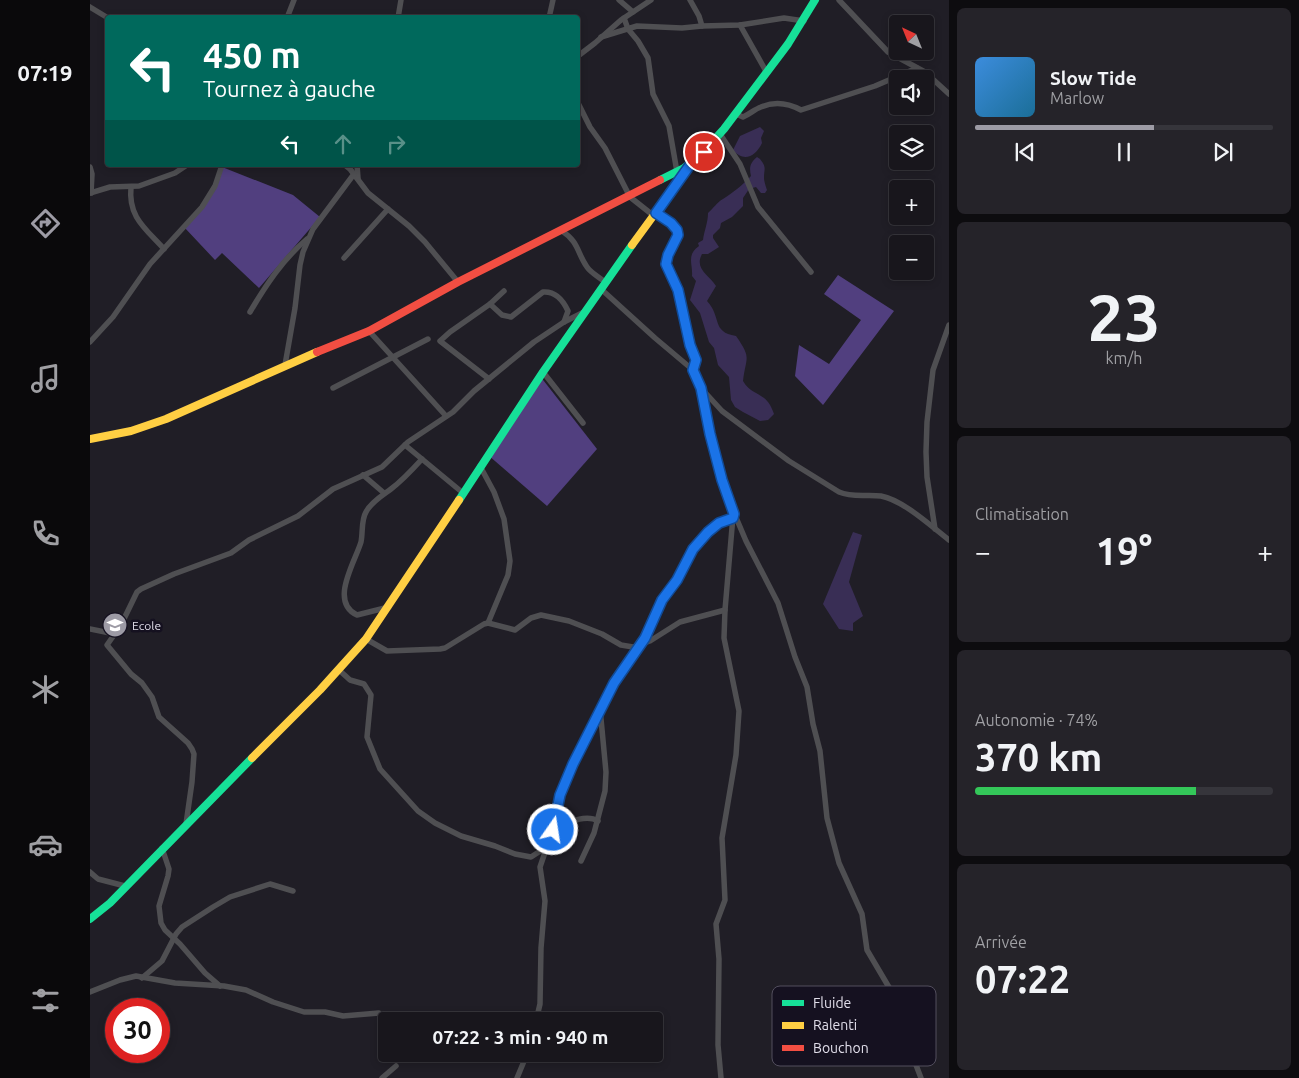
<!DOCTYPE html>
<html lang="fr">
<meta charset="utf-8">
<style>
body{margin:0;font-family:Ubuntu,sans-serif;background:#252329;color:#f1f3f6;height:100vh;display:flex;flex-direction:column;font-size:19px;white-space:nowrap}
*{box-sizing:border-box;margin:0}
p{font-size:16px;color:#9f9fa3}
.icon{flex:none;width:28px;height:28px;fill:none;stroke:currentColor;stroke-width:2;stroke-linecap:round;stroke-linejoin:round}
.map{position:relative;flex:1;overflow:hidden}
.side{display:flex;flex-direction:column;gap:8px;padding:8px;background:#0d0c0f;width:350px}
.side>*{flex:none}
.hud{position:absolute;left:15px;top:15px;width:475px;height:152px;border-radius:5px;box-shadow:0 2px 8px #0003,0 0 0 1px #36353b;background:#00695c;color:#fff;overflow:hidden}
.needle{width:32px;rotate:317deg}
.controls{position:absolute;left:799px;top:15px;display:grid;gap:10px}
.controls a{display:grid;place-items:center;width:45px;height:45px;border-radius:5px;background:#18161c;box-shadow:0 2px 8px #0003,0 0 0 1px #36353b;font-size:25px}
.speed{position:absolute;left:15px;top:998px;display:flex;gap:10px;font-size:25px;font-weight:700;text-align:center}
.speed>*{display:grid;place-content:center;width:65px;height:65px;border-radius:50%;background:#18161c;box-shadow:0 2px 8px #0003,0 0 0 1px #36353b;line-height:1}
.speed .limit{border:8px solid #d22;background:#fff;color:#111}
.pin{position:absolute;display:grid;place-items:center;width:42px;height:42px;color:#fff;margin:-21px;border:2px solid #fff;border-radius:50%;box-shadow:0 1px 5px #0007}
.me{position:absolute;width:55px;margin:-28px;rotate:13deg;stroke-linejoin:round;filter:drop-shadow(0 0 4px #0008)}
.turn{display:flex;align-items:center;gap:18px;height:105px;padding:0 15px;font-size:22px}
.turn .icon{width:65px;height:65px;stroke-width:2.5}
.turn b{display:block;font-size:35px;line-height:42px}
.lanes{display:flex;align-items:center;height:48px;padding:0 15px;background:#0003;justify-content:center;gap:25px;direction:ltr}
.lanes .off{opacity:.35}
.big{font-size:38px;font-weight:700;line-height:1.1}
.side .widget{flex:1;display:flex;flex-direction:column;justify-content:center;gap:8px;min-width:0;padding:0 18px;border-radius:8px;background:#252329}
.side .dial{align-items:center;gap:0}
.dial b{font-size:65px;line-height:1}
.song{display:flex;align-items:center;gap:15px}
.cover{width:60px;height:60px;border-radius:8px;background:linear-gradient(135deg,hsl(210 70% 55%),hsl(200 70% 35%))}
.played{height:5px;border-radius:2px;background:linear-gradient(90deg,#9d9ba5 60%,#36353b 60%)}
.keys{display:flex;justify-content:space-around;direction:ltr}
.heat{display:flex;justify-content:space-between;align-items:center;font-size:28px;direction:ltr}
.charge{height:8px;border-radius:4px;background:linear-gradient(90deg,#34c759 74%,#36353b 0)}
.trip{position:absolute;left:288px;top:1012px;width:285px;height:50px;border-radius:5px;background:#18161c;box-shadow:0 2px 8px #0003,0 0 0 1px #36353b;font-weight:700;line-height:50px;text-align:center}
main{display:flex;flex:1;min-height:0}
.tab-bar{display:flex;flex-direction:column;width:90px;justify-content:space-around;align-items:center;background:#0a090b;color:#9f9fa3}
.tab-bar .icon{width:35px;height:35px}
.tab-bar .current{color:#9d9ba5}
.tab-bar b{font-size:22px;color:#f1f3f6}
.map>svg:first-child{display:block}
.green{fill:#392e55}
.forest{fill:#513f7f}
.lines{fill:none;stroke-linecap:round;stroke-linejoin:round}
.street{stroke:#4f4f52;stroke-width:5.5}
.fast{stroke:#16e098;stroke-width:8}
.slow{stroke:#ffcf43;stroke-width:8}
.jam{stroke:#f24e42;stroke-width:8}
.route-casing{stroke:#114b97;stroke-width:12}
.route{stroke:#1a73e8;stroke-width:9}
.labels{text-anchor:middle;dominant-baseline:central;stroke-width:5;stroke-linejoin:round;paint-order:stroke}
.poi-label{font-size:12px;fill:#e1deea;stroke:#151120;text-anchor:start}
.key{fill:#151120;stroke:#524e5d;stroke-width:1}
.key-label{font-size:14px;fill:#e1deea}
</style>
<main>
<nav class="tab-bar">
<b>07:19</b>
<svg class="icon current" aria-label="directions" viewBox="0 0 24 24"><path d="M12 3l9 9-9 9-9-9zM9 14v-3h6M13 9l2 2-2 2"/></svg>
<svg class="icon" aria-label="music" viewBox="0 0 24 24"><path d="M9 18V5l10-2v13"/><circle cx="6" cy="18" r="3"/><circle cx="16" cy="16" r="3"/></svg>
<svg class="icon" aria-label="phone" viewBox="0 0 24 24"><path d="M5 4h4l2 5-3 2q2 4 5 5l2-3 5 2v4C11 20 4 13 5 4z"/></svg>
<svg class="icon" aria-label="climate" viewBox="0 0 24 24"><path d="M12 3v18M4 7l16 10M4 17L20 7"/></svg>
<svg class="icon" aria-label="car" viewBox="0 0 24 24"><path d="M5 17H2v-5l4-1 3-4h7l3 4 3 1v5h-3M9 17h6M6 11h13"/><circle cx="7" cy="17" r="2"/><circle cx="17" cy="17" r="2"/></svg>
<svg class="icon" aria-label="filters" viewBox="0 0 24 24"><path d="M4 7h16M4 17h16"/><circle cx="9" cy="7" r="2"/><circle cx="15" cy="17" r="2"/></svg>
</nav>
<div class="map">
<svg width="859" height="1078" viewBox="0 0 859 1078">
<rect width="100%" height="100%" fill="#201e26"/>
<g class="green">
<path d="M670,127L674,131L671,138L672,143C666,156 654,163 643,150L650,136Z"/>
<path d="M667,157L670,159C677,168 674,168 674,178C674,181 676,187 677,190L675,193H671L666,187L659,189L653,198V206L642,217L631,223L630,228L623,235V238L629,247L618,254H612C604,269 619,275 626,286L617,301C632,317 621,332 646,336C662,359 656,356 653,381C663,398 676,390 684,414L678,420L670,421L653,412L645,407L641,400L639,377L628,365L624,348L619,342L610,313L600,300L606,281L602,276C603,264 596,255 609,246L608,243L613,240C614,231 618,223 618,213C623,209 627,202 633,199C642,193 653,185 661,176C659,167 660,163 667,157Z"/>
<path d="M763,532L772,535L759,582L773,616L763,623V631L749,629L733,604Z"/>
</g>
<g class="forest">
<path d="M132,167L203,195L230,217L169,288L132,253L125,260L94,227L112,206Z"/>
<path d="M748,275L804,311L733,405L705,376L709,345L739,364L771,320L734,294Z"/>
<path d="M450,376L507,449L457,506L398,455Z"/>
</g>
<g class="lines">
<g class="street">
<path d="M529,0L543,12"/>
<path d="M600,0L609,16L612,26"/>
<path d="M749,0L798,52L835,72L859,94"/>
<path d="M0,7L18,18"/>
<path d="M197,18L204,0"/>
<path d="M308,18L311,0"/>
<path d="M459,18L463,0"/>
<path d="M534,18L538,29L548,41L558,58L563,94L579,126L587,172"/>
<path d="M650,25L677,73"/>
<path d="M511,37L547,26L592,28L612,26L650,25L694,18L714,21"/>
<path d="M488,56L505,43L531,20L561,0"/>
<path d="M488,103L500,127L515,148L540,197L564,216"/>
<path d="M646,114L653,117C660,114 665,109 671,107C685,101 698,103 711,110L785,86L827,68"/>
<path d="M630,134L650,164L668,207L721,272"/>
<path d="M255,165L260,169L278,193L319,226L335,242L368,282"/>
<path d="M267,165L268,178"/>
<path d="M0,167L2,174L1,193"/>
<path d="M41,187C38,217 55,228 74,249"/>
<path d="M0,193L20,187L49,186L85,173L97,165"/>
<path d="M566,213L581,223L587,230L588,235L578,255L576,264L589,290L600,345L605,360L603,370L611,388L632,411L699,461L749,492C763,498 777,494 791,496C813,500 842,527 859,540"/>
<path d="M472,231C489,242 487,253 497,267C501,273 509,277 515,282"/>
<path d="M254,258L298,209"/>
<path d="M511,289L565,338L603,370"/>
<path d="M400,304L412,315L421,317L453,292C466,291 473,300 478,311L474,322"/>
<path d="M160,312C176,285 193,259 217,239"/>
<path d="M279,331L356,416"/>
<path d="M0,342L23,317L60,264L112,207L125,186L132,165"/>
<path d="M195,365L205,308L210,265L213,252L223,229L264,174"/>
<path d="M453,372L493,423"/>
<path d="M399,379L350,341L360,332L400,304L414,291"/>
<path d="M243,388L338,339"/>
<path d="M611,388L620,434L632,480L642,508L656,541L688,603L705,657L717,687L723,724L730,751L737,818L749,863L772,914L777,950L800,989L808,1018L831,1078"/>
<path d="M315,445L373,493"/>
<path d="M390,466L404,492L414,519L420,561L418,575L398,623"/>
<path d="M273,475L294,493"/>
<path d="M845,529L837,477L836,452L837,422L843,370L859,325"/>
<path d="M299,607L267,615C239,602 265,562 271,542C273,533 271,520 276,512C281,502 293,495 301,489C313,480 322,470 332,459"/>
<path d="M0,629L25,634"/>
<path d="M276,639L297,651L350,649L355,648L394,624L398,623L425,630L441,618L451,615L479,621L512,634L531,645L543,647L560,641L590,622L635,610"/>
<path d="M249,670L260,680L274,684L281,695L277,737L290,769L328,811L345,823L371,836L405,846L425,854L441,857L458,846"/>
<path d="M96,824L102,782L104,754L102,749L98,743L69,717L62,697L52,683L41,674L17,645L31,625L47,592L51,589L84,574L141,553L159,540L208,516L243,489L292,467L318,442L363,412L384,391L444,342L474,322L494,312"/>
<path d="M463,830C476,824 495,813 508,821"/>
<path d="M72,848L79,869L78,876L69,906L71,923L75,930L90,944L115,973L130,986"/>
<path d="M491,861L504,833L515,791L516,772L510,708"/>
<path d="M0,872L8,879L35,886"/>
<path d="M52,978L72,961L86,934L92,927L123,907L140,897L180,884L203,891"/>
<path d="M0,992L30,980L46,976L85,983L134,986L156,990L183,1002L214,1012H235L253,1016L289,1013"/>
<path d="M446,1021L450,1004L451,948L455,901L450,867L466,820L470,795L507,713L524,683L560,630L572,600L587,580L603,549L618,532L629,523L643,518"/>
<path d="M292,1078L306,1066"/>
<path d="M427,1078L437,1054"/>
<path d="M631,1078L628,1045L629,959L626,924L635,900L632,838L646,755L649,711L634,638L635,610L643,516"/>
</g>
<g class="fast">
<path d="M570,180L594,168L615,150L634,129L698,44L725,0"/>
<path d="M369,500L453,372L542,245"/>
<path d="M0,919L20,903L162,758"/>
</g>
<g class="slow">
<path d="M542,245L602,163"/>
<path d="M0,439L41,431L76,419L227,352"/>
<path d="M162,758L230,690L276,639L369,500"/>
</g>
<path class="jam" d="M227,352L279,331L368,282L570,180"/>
</g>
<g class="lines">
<defs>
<path id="route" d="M463,830L470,795L483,764L524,683L555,638L572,600L587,580L603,549L618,532L629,523L643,518L644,514L632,480L620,434L611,388L603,370L606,360L600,345L588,290L576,264L578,255L588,235L587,230L581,223L566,213L602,162L614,152"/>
</defs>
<use href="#route" class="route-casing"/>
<use href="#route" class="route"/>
</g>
<defs>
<symbol id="school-disc" viewBox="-11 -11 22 22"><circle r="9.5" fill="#9d9ba5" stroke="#151120"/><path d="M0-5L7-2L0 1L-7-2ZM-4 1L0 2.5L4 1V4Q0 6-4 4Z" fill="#fff"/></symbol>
</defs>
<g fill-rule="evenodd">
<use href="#school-disc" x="11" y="611" width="28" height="28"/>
</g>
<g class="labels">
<g class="poi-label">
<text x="42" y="625">Ecole</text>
</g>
</g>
<rect x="682" y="986" width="164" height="80" rx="8" class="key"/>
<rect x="692" y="1000" width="22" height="6" fill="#16e098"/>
<rect x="692" y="1022" width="22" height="7" fill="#ffcf43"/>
<rect x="692" y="1045" width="22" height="6" fill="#f24e42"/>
<g class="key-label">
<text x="723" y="1008">Fluide</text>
<text x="723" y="1030">Ralenti</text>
<text x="723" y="1053">Bouchon</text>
</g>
</svg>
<div class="controls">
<a><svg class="needle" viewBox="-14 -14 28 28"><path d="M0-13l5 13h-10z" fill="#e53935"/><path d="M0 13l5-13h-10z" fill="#9f9fa3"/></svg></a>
<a><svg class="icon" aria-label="sound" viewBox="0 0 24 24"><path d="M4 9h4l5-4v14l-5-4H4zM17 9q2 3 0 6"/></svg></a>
<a><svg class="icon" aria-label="layers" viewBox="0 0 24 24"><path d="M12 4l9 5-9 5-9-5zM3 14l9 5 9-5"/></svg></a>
<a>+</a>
<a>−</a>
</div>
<div class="speed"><div class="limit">30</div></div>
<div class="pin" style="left:614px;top:152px;background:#d93025"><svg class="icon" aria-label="arrive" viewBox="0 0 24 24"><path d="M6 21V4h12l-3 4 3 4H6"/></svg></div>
<svg class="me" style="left:463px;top:830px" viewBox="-20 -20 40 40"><circle r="17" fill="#1a73e8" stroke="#fff" stroke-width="3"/><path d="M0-11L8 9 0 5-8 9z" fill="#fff"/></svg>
<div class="trip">07:22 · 3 min · 940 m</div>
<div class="hud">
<div class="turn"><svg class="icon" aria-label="left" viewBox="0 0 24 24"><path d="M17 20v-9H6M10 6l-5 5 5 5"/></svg><div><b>450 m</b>Tournez à gauche</div></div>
<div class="lanes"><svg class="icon" aria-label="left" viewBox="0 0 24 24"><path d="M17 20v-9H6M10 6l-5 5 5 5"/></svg><svg class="icon off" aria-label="ahead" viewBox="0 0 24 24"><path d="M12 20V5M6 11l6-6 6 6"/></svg><svg class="icon off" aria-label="right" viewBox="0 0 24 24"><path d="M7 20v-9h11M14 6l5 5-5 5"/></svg></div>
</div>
</div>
<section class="side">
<div class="widget">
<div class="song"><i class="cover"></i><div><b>Slow Tide</b><p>Marlow</p></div></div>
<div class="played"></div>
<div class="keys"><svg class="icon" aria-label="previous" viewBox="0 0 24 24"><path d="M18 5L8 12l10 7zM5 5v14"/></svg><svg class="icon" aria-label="pause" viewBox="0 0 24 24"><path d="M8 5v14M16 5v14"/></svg><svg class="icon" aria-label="next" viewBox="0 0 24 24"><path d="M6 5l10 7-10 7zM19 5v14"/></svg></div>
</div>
<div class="widget dial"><b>23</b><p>km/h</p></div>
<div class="widget"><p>Climatisation</p>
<div class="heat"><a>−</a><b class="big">19°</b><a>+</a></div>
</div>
<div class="widget"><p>Autonomie · 74%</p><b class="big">370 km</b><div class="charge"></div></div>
<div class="widget"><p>Arrivée</p><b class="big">07:22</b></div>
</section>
</main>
